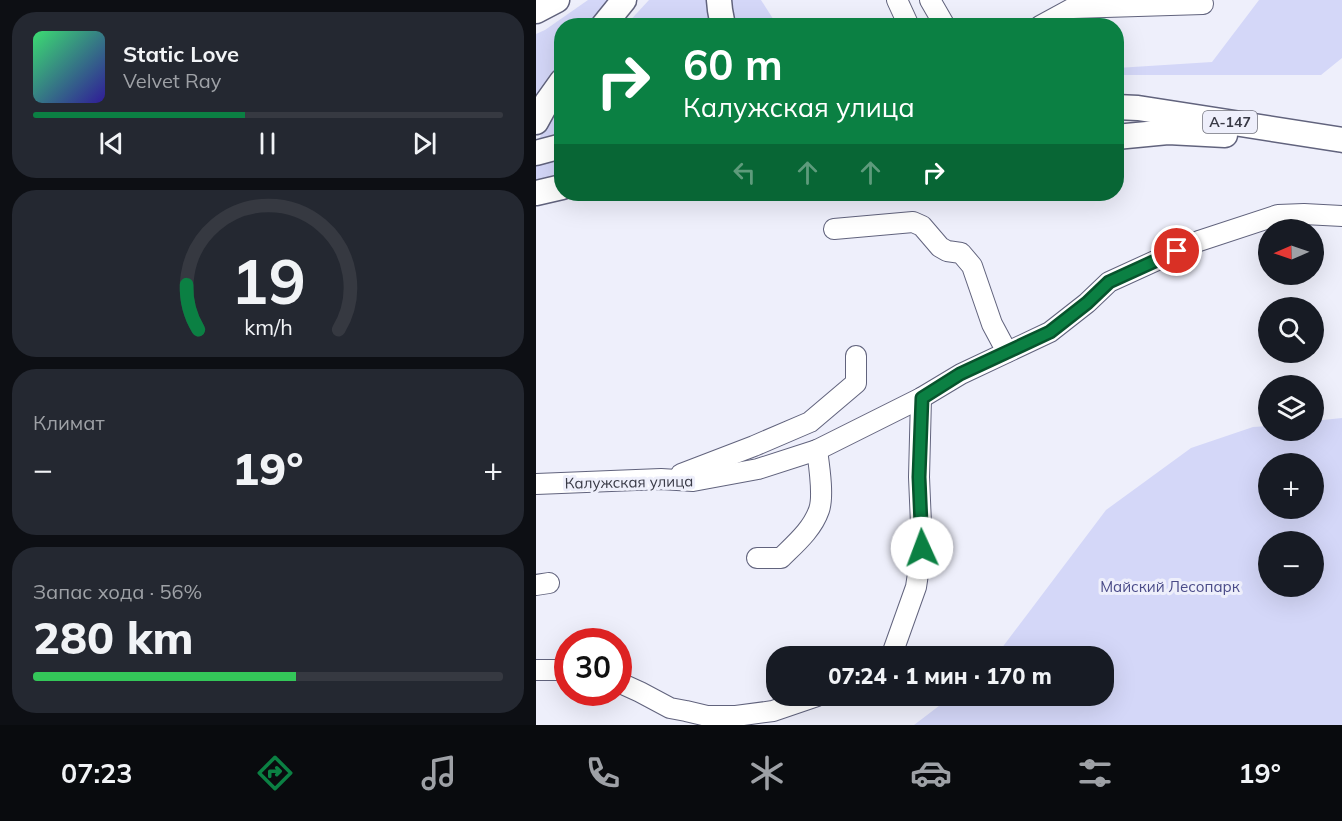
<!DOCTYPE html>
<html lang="ru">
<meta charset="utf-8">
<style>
body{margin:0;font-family:Mulish,sans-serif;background:#242831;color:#f1f3f6;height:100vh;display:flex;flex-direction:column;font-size:22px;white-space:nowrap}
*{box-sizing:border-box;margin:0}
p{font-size:20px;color:#9ea1a6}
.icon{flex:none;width:33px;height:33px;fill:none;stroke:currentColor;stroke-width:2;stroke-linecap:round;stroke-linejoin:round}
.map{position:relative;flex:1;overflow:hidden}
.sheet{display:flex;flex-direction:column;gap:12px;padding:12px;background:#0d0f14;width:536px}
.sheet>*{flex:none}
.banner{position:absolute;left:18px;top:18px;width:570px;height:183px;border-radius:24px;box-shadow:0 6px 24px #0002;background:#0b8043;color:#fff;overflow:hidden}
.needle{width:39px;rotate:268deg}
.controls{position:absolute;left:722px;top:219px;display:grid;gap:12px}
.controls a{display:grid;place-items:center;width:66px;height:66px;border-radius:50%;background:#171b24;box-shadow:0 6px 24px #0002;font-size:30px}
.speed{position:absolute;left:18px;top:628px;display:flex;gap:12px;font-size:30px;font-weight:700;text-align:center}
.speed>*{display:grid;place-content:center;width:78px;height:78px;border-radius:50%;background:#171b24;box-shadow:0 6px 24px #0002;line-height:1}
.speed .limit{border:9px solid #d22;background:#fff;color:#111}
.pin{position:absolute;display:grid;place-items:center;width:51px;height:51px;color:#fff;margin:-26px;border:3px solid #fff;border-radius:50%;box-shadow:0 2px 6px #0007}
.me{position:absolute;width:66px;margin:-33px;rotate:358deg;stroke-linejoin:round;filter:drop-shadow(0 0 4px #0008)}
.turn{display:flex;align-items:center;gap:21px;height:126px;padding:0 30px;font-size:27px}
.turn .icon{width:78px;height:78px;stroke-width:2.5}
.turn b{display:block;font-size:42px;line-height:51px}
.lanes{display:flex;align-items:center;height:57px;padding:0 30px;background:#0003;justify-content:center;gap:30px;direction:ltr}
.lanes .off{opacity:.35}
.big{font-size:45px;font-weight:800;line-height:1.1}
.sheet .card{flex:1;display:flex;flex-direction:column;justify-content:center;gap:9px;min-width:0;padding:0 21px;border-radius:24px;background:#242831}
.sheet .dial{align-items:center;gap:0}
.dial svg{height:156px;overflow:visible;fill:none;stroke:#363941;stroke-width:7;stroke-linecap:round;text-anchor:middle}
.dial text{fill:#f1f3f6;stroke:none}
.song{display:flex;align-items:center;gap:18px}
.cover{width:72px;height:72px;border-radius:9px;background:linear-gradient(135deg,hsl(140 70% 55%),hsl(250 70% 35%))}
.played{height:6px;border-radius:3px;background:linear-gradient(90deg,#0b8043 45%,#363941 45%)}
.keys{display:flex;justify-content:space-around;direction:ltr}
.heat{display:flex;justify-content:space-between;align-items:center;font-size:33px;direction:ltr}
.charge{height:9px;border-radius:4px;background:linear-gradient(90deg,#34c759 56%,#363941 0)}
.trip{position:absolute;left:230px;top:646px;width:348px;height:60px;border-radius:24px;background:#171b24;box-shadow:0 6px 24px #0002;font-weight:800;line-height:60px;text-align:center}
.menu{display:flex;height:96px;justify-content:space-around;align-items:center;background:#090b0e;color:#9ea1a6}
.menu .icon{width:42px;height:42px}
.menu .on{color:#0b8043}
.menu b{font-size:27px;color:#f1f3f6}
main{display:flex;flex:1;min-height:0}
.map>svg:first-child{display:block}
.green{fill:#d4d7f8;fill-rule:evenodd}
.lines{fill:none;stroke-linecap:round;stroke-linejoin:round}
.minor-casing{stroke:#61637d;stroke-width:22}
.major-casing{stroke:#61637d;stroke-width:27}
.minor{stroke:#fff;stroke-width:20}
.major{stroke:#fff;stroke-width:24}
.route-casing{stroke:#07532c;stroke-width:15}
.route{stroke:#0b8043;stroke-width:10}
.labels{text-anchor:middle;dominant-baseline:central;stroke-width:6;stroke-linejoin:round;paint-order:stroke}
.shield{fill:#eeeffb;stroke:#6f707c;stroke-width:1.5}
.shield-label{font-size:14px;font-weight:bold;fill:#393a46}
.street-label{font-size:15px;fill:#393a46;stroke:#eeeffb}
.park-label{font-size:15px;fill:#4a4b88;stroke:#eeeffb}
</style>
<main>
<section class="sheet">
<div class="card">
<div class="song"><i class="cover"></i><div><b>Static Love</b><p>Velvet Ray</p></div></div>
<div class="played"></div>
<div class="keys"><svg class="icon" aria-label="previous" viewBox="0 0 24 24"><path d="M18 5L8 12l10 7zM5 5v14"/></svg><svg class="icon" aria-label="pause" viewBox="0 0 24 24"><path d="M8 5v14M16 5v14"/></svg><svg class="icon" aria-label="next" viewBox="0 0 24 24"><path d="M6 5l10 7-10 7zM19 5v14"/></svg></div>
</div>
<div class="card dial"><svg viewBox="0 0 100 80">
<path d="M14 69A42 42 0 1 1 86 69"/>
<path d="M14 69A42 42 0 0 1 8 46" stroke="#0b8043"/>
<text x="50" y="56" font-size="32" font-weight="700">19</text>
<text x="50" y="72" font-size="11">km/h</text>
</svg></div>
<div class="card"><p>Климат</p>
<div class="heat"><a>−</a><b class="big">19°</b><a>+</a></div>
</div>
<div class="card"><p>Запас хода · 56%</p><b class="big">280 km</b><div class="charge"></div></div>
</section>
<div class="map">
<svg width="807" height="725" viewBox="0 0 807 725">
<rect width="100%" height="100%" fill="#eeeffb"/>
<g class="green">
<path d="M52,0H81L59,25L26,26L25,72L0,109V34L9,30Z"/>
<path d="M113,0H173L174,25L89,26Z"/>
<path d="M194,0H225L241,25H196Z"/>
<path d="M723,0H806V58L785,75H581V68L676,62Z"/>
<path d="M25,108V179L0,186V142Z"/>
<path d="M806,418V725H378L416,696H567V657H459L570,510L655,448L717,427L732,426V430H777V421ZM732,464H777V508H732ZM732,542H777V586H732Z"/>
</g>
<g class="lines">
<defs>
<g id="minor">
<path d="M361,0L373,26"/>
<path d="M394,0L409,26"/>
<path d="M504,26L537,8L667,4"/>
<path d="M298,229L377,222L386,226L404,247L411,251L425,253L436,266L456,324L471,352"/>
<path d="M145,474L218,446L274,422L320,383V356"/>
<path d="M0,484L125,479L157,481L222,469L281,450L385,398L425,374L514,332L551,303L573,282L663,241L742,215L768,214L807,216"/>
<path d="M221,558H245C259,544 276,530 283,510C288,496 283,465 281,450"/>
<path d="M0,585L13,583"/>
<path d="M355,657L380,587L386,547L383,477L385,398"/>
<path d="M0,670H32"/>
<path d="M82,682L104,692L134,708L150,711L171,716H200L237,711L281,696"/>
</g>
<g id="major">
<path d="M183,0L184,10L187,26"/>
<path d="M0,11L21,0"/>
<path d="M67,26L88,0"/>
<path d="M580,107L602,108L807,140"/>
<path d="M0,122L11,102L26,81"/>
<path d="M580,137L632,132L689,135"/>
<path d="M0,153L26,146"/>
<path d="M0,193L26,187"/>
</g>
</defs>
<use href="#minor" class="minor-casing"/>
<use href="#major" class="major-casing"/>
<use href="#minor" class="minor"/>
<use href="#major" class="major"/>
</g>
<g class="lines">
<defs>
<path id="route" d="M386,548L383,477L386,398L424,374L514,332L551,303L573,282L641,251"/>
</defs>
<use href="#route" class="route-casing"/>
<use href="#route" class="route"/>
</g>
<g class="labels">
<rect class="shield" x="667" y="111" width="54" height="22" rx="4.5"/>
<g class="shield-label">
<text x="694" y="122">А-147</text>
</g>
<g class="street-label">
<text transform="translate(93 482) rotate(-1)">Калужская улица</text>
</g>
<g class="park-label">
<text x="634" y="586">Майский Лесопарк</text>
</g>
</g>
</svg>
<div class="controls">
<a><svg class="needle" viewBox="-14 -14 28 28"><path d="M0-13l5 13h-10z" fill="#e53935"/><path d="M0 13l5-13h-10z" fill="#9ea1a6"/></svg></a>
<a><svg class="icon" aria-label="search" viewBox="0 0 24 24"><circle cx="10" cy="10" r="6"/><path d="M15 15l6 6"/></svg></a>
<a><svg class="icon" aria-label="layers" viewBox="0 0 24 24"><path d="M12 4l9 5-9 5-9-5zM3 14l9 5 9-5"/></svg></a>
<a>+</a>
<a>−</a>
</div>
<div class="speed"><div class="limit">30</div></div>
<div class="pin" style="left:641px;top:251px;background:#d93025"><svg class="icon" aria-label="arrive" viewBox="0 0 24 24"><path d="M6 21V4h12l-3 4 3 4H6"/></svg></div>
<svg class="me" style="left:386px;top:548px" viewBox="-20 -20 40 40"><circle r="19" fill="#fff"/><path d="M0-13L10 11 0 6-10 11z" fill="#0b8043"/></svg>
<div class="trip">07:24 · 1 мин · 170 m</div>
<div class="banner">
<div class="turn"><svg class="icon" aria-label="right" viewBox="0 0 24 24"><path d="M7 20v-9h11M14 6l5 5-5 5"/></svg><div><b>60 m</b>Калужская улица</div></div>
<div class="lanes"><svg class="icon off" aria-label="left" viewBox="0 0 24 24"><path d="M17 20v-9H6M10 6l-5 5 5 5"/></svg><svg class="icon off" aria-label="ahead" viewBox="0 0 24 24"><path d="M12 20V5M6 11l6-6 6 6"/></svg><svg class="icon off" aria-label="ahead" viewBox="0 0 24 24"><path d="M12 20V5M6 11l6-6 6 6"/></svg><svg class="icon" aria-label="right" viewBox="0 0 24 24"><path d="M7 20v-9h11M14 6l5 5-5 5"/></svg></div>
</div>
</div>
</main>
<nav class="menu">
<b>07:23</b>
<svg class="icon on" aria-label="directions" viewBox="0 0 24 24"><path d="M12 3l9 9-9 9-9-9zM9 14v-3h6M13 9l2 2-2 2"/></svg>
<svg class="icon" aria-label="music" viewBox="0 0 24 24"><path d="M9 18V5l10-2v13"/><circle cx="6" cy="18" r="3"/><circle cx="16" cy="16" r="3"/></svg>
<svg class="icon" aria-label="phone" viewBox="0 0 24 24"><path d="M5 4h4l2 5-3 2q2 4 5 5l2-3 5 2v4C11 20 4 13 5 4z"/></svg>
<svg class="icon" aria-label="climate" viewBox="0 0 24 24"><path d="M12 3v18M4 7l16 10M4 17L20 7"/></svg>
<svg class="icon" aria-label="car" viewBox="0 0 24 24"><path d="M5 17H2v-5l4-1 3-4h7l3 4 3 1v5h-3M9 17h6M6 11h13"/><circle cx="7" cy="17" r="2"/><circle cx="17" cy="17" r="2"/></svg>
<svg class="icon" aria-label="filters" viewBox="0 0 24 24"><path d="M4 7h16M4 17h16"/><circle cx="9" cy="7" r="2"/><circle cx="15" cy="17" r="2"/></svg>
<b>19°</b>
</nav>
